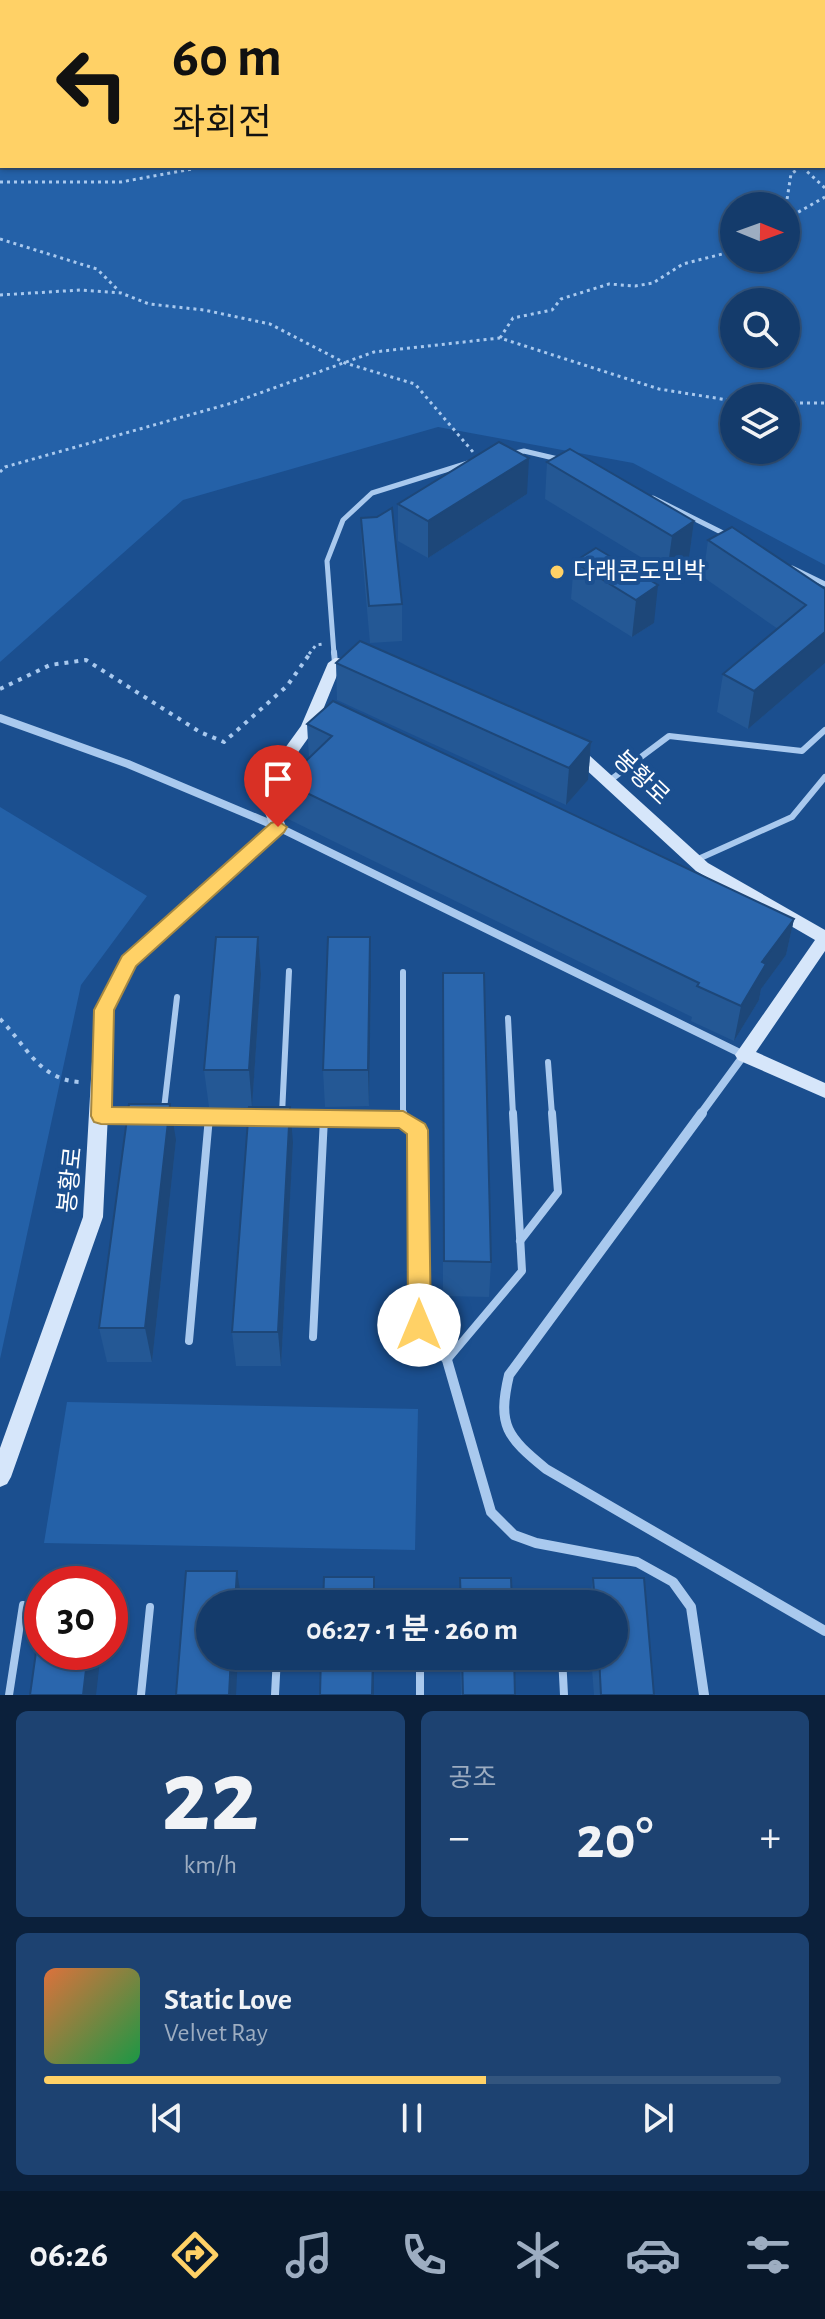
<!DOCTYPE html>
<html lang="ko">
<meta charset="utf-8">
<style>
body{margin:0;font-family:"Alegreya Sans","Noto Sans KR",sans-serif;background:#1d4271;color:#f1f3f6;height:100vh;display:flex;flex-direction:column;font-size:30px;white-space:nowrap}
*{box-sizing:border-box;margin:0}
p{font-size:26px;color:#9dadc1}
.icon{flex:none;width:44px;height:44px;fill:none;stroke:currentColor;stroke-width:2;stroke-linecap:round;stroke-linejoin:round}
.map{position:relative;height:1695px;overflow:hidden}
.drawer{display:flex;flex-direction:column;gap:16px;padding:16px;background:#0b203b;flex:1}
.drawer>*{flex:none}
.hud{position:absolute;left:0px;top:0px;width:826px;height:168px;box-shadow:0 2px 6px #0004,0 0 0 2px #33557e;background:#ffd166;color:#111;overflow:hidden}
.needle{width:52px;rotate:91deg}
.controls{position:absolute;left:720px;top:192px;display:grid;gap:16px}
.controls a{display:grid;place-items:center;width:80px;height:80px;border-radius:50%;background:#143b6b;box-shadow:0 2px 6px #0004,0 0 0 2px #33557e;font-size:40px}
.speed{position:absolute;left:24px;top:1566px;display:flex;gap:16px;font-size:40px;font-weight:700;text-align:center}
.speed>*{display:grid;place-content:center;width:104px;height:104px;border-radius:50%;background:#143b6b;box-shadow:0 2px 6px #0004,0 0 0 2px #33557e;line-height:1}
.speed .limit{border:12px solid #d22;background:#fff;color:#111}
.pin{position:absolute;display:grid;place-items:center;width:68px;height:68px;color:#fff;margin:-82px -34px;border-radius:50% 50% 50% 0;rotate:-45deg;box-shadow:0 0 8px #0007}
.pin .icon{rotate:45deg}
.me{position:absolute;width:88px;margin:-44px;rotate:0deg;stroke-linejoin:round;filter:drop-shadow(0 0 6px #0008)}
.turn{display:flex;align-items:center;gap:28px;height:168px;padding:0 40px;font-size:36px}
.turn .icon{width:104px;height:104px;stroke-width:2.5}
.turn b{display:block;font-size:56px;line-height:68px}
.big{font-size:60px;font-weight:700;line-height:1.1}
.drawer .tile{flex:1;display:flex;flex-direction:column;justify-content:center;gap:12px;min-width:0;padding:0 28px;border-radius:12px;background:#1d4271}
.drawer .dial{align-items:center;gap:0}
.dial b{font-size:104px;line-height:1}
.song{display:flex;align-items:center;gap:24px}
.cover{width:96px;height:96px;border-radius:12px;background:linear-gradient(135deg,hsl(20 70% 55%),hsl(140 70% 35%))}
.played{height:8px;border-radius:4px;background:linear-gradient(90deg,#ffd166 60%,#33557e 60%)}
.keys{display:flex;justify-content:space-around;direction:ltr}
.heat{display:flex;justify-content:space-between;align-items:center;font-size:44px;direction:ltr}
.drawer .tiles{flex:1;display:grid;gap:16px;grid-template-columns:1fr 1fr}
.tile:last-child{grid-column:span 2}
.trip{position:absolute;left:196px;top:1590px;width:432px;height:80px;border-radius:40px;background:#143b6b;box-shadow:0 2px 6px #0004,0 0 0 2px #33557e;font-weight:700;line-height:80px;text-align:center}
.tabs{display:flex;height:128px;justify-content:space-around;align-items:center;background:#08182b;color:#9dadc1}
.tabs .icon{width:56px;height:56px}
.tabs .selected{color:#ffd166}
.tabs b{font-size:36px;color:#f1f3f6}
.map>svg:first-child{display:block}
.green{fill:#2461a8;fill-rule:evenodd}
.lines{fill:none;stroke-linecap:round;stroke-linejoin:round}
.path-far1{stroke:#a9c9ee;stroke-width:3;stroke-dasharray:3 4;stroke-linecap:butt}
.path{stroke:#a9c9ee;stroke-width:4;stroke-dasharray:4 6;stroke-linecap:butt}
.lane-far2{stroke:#a9c9ee;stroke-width:5}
.lane-far1{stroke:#a9c9ee;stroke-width:6}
.lane{stroke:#a9c9ee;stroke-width:8}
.street-far1{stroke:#a9c9ee;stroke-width:8}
.street{stroke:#a9c9ee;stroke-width:10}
.secondary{fill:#d6e6fa;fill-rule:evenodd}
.wall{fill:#245895}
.shaded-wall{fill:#1d4779}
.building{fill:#2a66ad;stroke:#1d4779;stroke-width:2}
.route{fill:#ffd166;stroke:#a68842;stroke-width:2}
.poi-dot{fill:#ffd166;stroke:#1b4f8f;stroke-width:3}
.labels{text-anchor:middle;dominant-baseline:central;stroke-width:8;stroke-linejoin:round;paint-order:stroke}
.poi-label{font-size:24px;fill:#fff;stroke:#1b4f8f;text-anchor:start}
.street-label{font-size:24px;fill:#fff;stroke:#1b4f8f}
</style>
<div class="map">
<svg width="825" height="1695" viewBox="0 0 825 1695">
<rect width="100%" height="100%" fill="#1b4f8f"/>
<g class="green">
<path d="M0,0H825V565L633,463L438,427L183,500L0,662ZM2,2H824V166H2ZM734,206H786V258H734ZM734,302H786V354H734ZM734,398H786V450H734Z"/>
<path d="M0,807L147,896L81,985L0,1359Z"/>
<path d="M67,1402L418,1409L415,1550L44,1543Z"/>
</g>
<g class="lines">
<g class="path-far1">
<path d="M439,0L444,2"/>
<path d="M537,2L542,0"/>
<path d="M802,167L825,188"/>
<path d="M0,182H121L209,166"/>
<path d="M786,206L791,174L801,167"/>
<path d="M786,219L825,197"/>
<path d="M0,239L97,269L119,291"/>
<path d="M0,295L80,290L121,293L149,304L204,310L270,324L345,363L415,384L473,452"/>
<path d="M500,338L513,318L552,310L561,299L609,284L635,286L653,283L683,264L734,251"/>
<path d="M786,403H825"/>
<path d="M0,472L5,467L232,403L374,352L500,338L659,389L734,401"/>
<path d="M309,654L316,645L323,644"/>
</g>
<g class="path">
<path d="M0,689L50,665L86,660L200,732L224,742L287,686L311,652"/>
<path d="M0,1019C26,1045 39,1080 80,1082"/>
</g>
<g class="lane-far2">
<path d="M511,454L524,451L558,459"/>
<path d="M653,498L729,536"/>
<path d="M792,568L825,584"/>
<path d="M334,654L327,561L343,520L372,493L468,463"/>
</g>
<g class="lane-far1">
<path d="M334,652L335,663"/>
<path d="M609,781L669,736L802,751L825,730"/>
<path d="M696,860L792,817L825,777"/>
<path d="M403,972V1115"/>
<path d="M508,1018L513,1115"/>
<path d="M548,1062L552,1115"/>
<path d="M164,1109L177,997"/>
<path d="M282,1114L289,971"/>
</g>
<g class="lane">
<path d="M403,1113V1119"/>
<path d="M520,1241L558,1192L552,1113"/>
<path d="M313,1337L324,1118"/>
<path d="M189,1341L209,1117"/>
<path d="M447,1360L522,1271L513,1113"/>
<path d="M420,1656V1695"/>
<path d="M562,1656L564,1695"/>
<path d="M9,1695L23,1605"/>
<path d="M141,1695L150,1607"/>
<path d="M275,1695L277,1656"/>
</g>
<path class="street-far1" d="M0,718L128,764L278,827L744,1055L700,1115"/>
<g class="street">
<path d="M702,1113L509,1375C497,1426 507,1437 546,1469L825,1631"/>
<path d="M101,1116H135"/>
<path d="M164,1116L258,1118"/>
<path d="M280,1118L403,1119L418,1130L419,1325L447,1360L491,1512L514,1535L536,1543L637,1562L673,1582L691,1607L704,1695"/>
</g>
<g class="secondary">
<path d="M335,658L357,659L364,664L357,669L340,668L316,727L284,772L274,794L286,827L284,831L135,965L113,1010L103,1217L11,1477L7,1484L0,1487V1448L83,1217L95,1010L123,956L270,826L258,794L272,766L301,726L328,663Z"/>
<path d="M574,745L579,746L708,863L825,930V951L756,1052L825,1083V1098L738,1060L735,1055L815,940L696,871L569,754L566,750L569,746Z"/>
</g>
</g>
<g class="wall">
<path d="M547,462L694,521L689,558L667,573L545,499Z"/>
<path d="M527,494L428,558L398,541V504Z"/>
<path d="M361,518L402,604V641L370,643L362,554Z"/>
<path d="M708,540L825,589V663L748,729L717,712L723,674L778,629L703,577Z"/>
<path d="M596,548L654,623L632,637L571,599L574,562Z"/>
<path d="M336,663L591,742L588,780L566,805L337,700Z"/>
<path d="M307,724L794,919L786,955L761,989L759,1000L734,1041L691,1021L692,1017L286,818L284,782L309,758Z"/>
<path d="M258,937L261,974L252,1107L293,1143L281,1366H236L232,1332L249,1107H209L204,1070Z"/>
<path d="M443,973L491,1262L489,1297L443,1296Z"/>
<path d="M371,974L369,1106L325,1107L323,1070Z"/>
<path d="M176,1140L152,1362H107L99,1328Z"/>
<path d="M593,1578L595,1604H589Z"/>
<path d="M460,1656H514L515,1695H461Z"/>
<path d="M591,1656H614L654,1695H594Z"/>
</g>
<g class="shaded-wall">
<path d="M529,458L527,494L428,558V521Z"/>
<path d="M694,521L689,558L667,573L672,536Z"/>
<path d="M658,585L654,623L632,637L636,600Z"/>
<path d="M825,632V663L748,729L754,691Z"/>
<path d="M591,742L588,780L566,805L569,768Z"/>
<path d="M794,919L786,955L761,989L759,1000L734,1041L741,1006L762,962Z"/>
<path d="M258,937L261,974L252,1107L249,1070Z"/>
<path d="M370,937L371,974L369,1106L368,1070Z"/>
<path d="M170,1104L176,1140L152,1362L145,1328Z"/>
<path d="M290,1107L293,1143L281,1366L278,1332Z"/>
<path d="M237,1571L242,1602V1604H235Z"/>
<path d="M88,1652H101L96,1695H83Z"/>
<path d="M231,1656H238L236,1695H229Z"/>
<path d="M373,1656H374V1695H372Z"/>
</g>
<g class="building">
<path d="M499,442L529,458L428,521L398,504Z"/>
<path d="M570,449L694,521L672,536L547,462Z"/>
<path d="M392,508L402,604L369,606L361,518L377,517Z"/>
<path d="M732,527L825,589V632L754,691L723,674L806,605L708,540Z"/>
<path d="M596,548L658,585L636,600L574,562Z"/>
<path d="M360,641L591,742L569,768L336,663Z"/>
<path d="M333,701L794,919L762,962L766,964L741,1006L697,986L699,983L284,782L332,736L307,724Z"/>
<path d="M216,937H258L249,1070H204Z"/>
<path d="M328,937H370L368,1070H323Z"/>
<path d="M443,973H484L491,1262L444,1261Z"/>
<path d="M129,1104H170L145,1328H99Z"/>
<path d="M249,1107H290L278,1332H232Z"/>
<path d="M186,1571H237L235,1604H210V1656H231L229,1695H176Z"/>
<path d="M46,1577H97L96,1584H45Z"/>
<path d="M324,1577H374V1604H323Z"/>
<path d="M460,1578H511L512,1604H461Z"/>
<path d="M593,1578H644L654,1695H601L599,1656H614V1604H595Z"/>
<path d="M42,1609V1652H88L83,1695H30Z"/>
<path d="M321,1656H373L372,1695H320Z"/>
<path d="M462,1656H514L515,1695H463Z"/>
</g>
<path class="route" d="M278,821L287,827L284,832L136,966L114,1010L112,1107L403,1111L425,1124L428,1130L431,1325L427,1332L419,1335L411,1332L408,1325L407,1134L399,1128L101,1124L94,1122L91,1116L94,1010L122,956L271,823Z"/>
<circle class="poi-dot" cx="557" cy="572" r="8"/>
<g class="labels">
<g class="poi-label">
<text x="573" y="572">다래콘도민박</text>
</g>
<g class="street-label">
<text transform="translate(641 778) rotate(43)">봉황로</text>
<text transform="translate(71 1180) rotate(-84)">봉황로</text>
</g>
</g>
</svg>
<div class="controls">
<a><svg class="needle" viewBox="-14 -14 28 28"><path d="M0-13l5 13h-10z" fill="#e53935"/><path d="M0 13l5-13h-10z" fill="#9dadc1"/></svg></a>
<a><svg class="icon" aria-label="search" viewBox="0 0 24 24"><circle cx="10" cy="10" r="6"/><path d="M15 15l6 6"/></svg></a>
<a><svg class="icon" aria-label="layers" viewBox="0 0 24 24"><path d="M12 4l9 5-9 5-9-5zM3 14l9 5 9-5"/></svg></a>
</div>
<div class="speed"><div class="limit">30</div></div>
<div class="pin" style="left:278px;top:827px;background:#d93025"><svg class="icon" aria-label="arrive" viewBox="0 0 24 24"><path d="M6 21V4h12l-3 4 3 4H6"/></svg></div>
<svg class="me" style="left:419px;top:1325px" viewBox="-20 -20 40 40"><circle r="19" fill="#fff"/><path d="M0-13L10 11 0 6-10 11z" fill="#ffd166"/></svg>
<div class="trip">06:27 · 1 분 · 260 m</div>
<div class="hud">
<div class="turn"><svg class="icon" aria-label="left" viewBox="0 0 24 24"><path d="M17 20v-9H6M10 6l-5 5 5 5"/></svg><div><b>60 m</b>좌회전</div></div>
</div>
</div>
<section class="drawer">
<div class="tiles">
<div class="tile dial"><b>22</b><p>km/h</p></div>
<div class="tile"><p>공조</p>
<div class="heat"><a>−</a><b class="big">20°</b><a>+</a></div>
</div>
<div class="tile">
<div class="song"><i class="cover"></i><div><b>Static Love</b><p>Velvet Ray</p></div></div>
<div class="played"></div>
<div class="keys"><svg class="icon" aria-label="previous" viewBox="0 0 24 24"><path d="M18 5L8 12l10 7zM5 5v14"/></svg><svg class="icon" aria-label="pause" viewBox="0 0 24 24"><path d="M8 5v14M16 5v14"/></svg><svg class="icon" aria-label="next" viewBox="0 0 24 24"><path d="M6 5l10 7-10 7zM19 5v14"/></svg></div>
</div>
</div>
</section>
<nav class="tabs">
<b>06:26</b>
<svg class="icon selected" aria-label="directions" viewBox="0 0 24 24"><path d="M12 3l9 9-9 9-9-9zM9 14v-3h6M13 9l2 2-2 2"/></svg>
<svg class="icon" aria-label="music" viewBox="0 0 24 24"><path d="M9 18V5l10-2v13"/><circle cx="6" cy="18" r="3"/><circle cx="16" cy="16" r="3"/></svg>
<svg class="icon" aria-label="phone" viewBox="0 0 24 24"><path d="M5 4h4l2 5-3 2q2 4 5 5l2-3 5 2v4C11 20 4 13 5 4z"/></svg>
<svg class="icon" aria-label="climate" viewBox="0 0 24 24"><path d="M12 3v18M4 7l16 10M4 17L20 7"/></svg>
<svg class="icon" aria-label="car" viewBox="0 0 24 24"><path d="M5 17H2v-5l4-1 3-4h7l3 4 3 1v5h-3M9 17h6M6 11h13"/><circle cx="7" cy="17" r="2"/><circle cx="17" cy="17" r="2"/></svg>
<svg class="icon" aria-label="filters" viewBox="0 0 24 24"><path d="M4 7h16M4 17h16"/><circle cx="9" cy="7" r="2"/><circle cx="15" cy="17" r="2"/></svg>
</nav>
